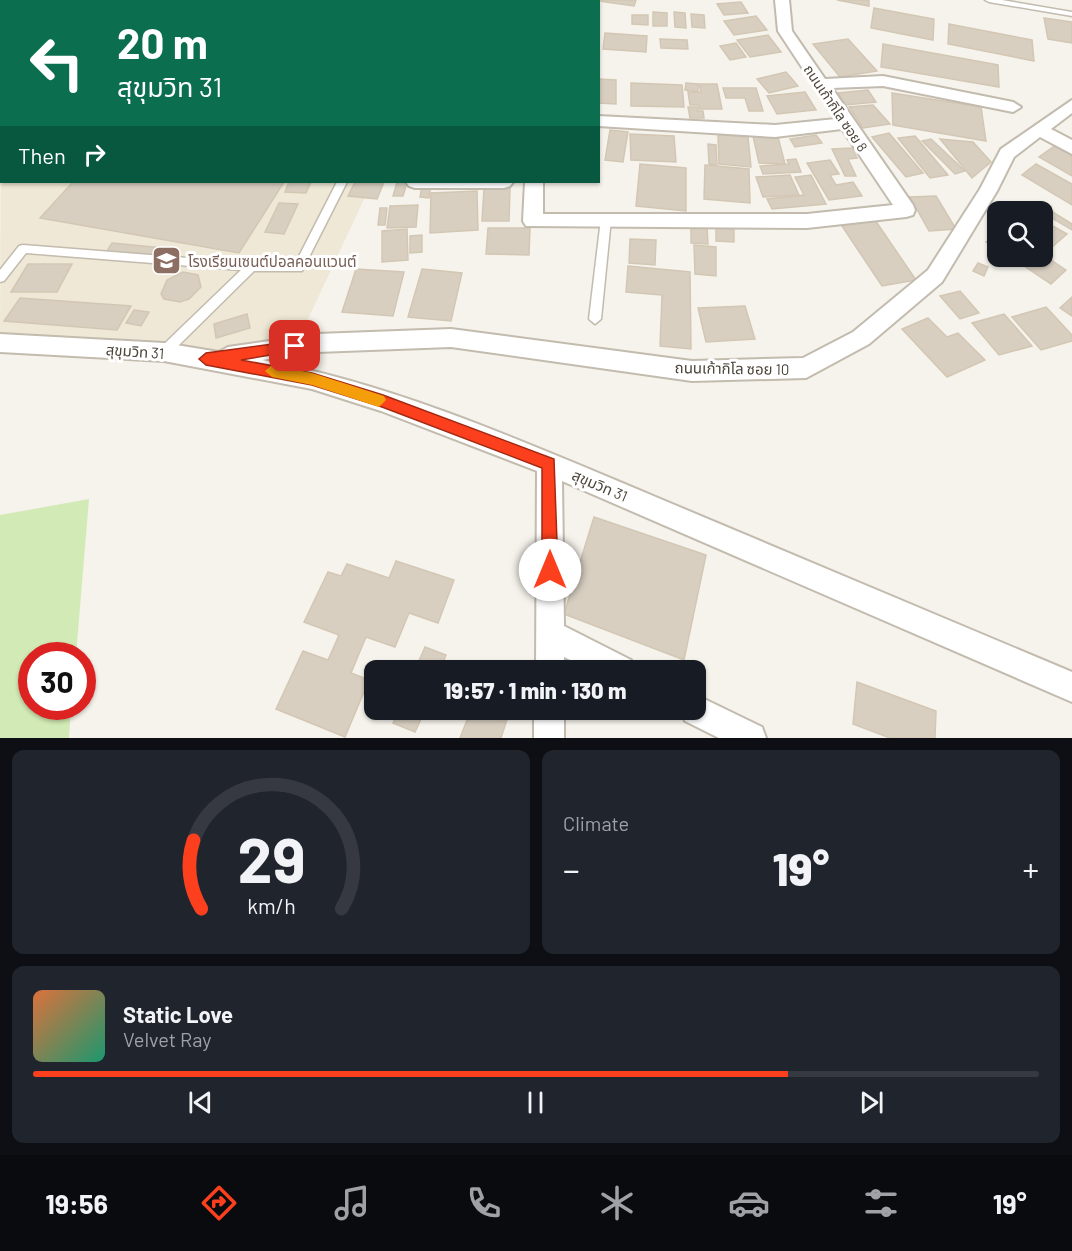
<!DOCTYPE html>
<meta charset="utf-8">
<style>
body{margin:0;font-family:Barlow,"Noto Sans Thai",sans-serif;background:#20242c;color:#f1f3f6;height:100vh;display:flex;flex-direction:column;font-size:22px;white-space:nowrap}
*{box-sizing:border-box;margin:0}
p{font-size:20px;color:#9ea1a6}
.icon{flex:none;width:33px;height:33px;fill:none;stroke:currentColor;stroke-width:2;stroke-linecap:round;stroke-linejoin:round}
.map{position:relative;height:738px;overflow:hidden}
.drawer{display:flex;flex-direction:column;gap:12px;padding:12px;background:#0d0f14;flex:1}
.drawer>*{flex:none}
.hud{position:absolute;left:0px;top:0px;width:600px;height:183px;box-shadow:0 2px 4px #0004;background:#0b6e4f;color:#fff;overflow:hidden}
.fabs{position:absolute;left:987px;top:201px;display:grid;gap:12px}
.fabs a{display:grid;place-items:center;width:66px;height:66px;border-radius:12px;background:#171b24;box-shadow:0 2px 4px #0004;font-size:30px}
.speed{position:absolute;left:18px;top:642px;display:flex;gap:12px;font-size:30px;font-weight:700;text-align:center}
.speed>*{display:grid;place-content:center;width:78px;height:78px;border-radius:50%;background:#171b24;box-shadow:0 2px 4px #0004;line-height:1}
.speed .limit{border:9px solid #d22;background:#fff;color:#111}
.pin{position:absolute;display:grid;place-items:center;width:51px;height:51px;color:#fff;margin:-26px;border-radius:12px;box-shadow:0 3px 9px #0006}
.me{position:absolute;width:66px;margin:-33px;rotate:0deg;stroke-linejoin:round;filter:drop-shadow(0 0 4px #0008)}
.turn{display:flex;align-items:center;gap:21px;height:126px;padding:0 18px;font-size:27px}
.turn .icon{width:78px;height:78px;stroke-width:2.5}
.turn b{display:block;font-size:42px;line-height:51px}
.then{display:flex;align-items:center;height:57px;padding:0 18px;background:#0003;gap:12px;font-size:22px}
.big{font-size:45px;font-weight:800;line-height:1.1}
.drawer .card{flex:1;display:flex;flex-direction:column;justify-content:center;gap:9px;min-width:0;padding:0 21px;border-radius:12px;background:#20242c}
.drawer .dial{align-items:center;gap:0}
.dial svg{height:156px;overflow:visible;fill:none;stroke:#363941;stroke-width:7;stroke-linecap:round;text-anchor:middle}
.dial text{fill:#f1f3f6;stroke:none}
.song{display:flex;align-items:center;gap:18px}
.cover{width:72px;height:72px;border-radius:9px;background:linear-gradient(135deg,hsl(20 70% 55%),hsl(160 70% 35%))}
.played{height:6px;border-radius:3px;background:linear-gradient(90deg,#fc3f1d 75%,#363941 75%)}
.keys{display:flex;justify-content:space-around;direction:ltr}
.heat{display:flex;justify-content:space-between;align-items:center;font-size:33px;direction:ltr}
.drawer .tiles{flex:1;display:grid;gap:12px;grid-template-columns:1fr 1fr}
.card:last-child{grid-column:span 2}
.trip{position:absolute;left:364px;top:660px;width:342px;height:60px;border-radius:12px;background:#171b24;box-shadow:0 2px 4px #0004;font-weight:800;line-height:60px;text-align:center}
.tab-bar{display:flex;height:96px;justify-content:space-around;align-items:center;background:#090b0e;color:#9ea1a6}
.tab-bar .icon{width:42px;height:42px}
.tab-bar .current{color:#fc3f1d}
.tab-bar b{font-size:27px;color:#f1f3f6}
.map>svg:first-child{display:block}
.education{fill:#efe8d6}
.green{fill:#d2eab5}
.building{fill:#d8cfc1;stroke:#d3c7b4;stroke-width:1.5}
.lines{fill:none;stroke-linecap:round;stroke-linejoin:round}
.lane-casing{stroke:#c2bbae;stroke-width:3}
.street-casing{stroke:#c2bbae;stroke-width:4}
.lane{fill:#fff;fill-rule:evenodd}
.street{fill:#fff;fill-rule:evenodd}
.route{fill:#fc3f1d;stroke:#a42913;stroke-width:1.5}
.slow{fill:#f59e0b}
.labels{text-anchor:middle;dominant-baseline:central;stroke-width:6;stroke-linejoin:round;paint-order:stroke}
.far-street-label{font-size:14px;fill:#4b4439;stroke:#fff}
.education-label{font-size:15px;fill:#785e54;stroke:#fff;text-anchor:start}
.street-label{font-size:15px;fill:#4b4439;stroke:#fff}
</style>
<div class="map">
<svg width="1072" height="738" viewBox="0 0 1072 738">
<rect width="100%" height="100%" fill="#f6f3ec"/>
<g class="education">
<path d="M85,0H456L84,2Z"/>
<path d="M1,90L2,182H372L282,375L0,341Z"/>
</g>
<path class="green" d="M89,499L76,655L32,656V706L71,707L69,738H0V515Z"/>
<g class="building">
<path d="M124,0H227L230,2H121Z"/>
<path d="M258,0H338L255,2Z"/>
<path d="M591,0H636L634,6Z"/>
<path d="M837,0H869V6Z"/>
<path d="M741,2L748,13L724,15L717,4Z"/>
<path d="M874,8L934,19L933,40L871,28Z"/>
<path d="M653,12L667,13V26H653Z"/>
<path d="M674,12L685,13L686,28L675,27Z"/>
<path d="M691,14L704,15L705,28L692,27Z"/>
<path d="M632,15H648V25L632,24Z"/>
<path d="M756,16L767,30L734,35L724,21Z"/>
<path d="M1044,18L1072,22V43L1048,39Z"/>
<path d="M949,24L1032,40L1034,61L948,44Z"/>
<path d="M605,33L647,36L646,52L603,49Z"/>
<path d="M768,35L781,52L750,57L737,40Z"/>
<path d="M660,39L687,40L688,49L661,48Z"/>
<path d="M848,39L877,71L840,77L813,44Z"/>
<path d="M736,43L746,57L730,60L720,46Z"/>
<path d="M883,44L998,65L999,87L881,67Z"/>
<path d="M786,72L798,86L769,93L757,79Z"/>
<path d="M598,79L616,80V104L598,103Z"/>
<path d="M2,83V168H0V85Z"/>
<path d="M631,83L682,85L684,107L631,106Z"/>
<path d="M686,83L698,84V92L685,90Z"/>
<path d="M699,84H717L722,109H700L699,105H690L688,92H701Z"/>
<path d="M723,88H756L763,111H749L745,98H726Z"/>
<path d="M868,90L876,102L845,105L838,93Z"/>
<path d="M805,92L816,110L777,114L767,96Z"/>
<path d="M892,93L981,107L986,141L893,125Z"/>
<path d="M873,105L890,124L863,128L849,107Z"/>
<path d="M688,107H698V111H703L704,118H690Z"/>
<path d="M610,130L628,132L623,162L605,160Z"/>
<path d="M889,133L923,173L906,177L872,137Z"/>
<path d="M630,134L674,136L676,162L631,160Z"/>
<path d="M718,134L748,137L751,167L719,164Z"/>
<path d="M816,135L822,143L795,147L790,139Z"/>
<path d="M753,136L778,137L785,164L759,163Z"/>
<path d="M915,136L948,175L930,178L898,138Z"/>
<path d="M931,139L965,171L955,174L922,141Z"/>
<path d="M940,139L973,142L991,162L972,178Z"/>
<path d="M708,144L716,145L717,165L709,164Z"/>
<path d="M1056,145L1072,154V176L1039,157Z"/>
<path d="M852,148L857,158L848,159L856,176H845L832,149Z"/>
<path d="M796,159L801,172L763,174L760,166L789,164L787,160Z"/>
<path d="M830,160L839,174L830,175L836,185L853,182L862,196L829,200L807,163Z"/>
<path d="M640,164L686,168V211L636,206Z"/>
<path d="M1036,164L1072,184V205L1022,175Z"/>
<path d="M705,165L749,169L750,203L704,199Z"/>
<path d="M790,175L799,195L763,197L756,177Z"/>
<path d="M811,175L826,204L772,209L767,199L804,195L795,177Z"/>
<path d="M73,182H284L239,253L40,218Z"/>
<path d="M289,182H311L306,193L285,192Z"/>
<path d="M355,182H384L377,199L348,196Z"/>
<path d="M397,182L407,183L403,196H393Z"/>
<path d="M422,185H431L429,198L420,197Z"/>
<path d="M484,188H510L509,221H482Z"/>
<path d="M477,191L478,230L430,233L431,193Z"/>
<path d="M936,196L956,229L929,231L910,197Z"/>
<path d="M279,203L298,204L284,234L265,232Z"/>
<path d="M1038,203L1072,224V230L1033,207Z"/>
<path d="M418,205L416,227L387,228L390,206Z"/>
<path d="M380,208H387L385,225H378Z"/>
<path d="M875,220L916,280L882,286L842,226Z"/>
<path d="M1042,220L1067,234L1052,247L1042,241Z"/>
<path d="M691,225L707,226L708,244L691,243Z"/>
<path d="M488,228H530L529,255L486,254Z"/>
<path d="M716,228L734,229V242L716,241Z"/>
<path d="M407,229L408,260L382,262V231Z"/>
<path d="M998,233V249L986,242Z"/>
<path d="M422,235V252L410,253V236Z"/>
<path d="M630,239L656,240L655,265L629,263Z"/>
<path d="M112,243L163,248L154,262L103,257Z"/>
<path d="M694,245L716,247V276L695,274Z"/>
<path d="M1042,254L1066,270L1051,284L1009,256H1042Z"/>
<path d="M978,263L988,267L984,276L973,271Z"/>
<path d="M28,264H72L57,292H11Z"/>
<path d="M628,266L690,272L691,349L660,346L662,295L626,292Z"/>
<path d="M356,269L404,272L393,316L342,312Z"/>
<path d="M422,269L462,273L451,321L408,317Z"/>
<path d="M183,272L198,275L201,287L189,299L180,302L164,299L161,294L167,280Z"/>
<path d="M960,291L979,313L960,319L940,296Z"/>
<path d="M1072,297V316L1060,308Z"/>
<path d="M20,298L131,306L117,330L4,321Z"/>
<path d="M745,306L755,339L706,342L698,308Z"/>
<path d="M1046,307L1072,335V341L1041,350L1012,317Z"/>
<path d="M134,310L149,312L141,326L126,323Z"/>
<path d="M247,314L250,328L216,338L214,324Z"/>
<path d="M1004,314L1032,346L999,355L972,323Z"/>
<path d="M928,318L947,337L958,333L985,360L947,377L902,329Z"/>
<path d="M594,517L706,555L684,660L564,614Z"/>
<path d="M396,561L454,580L438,623L409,613L395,647L366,637L351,673L369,680L345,737L276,709L303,651L328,660L339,635L304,622L328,572L341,576L347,564L389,578Z"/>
<path d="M425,647L446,655L440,670H415Z"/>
<path d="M857,682L936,711L935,738H890L853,724Z"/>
<path d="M399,710H425L415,732L393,723Z"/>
<path d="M471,710H510L501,738H460Z"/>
</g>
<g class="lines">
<defs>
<g id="lane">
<path d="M421,0H429L420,2Z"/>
<path d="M985,0H1002L1072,12V16L989,2Z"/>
<path d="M337,182H347L302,271H254L179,345L164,357L160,356L158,352L160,348L241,270L26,253L4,281L0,282V270L19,246L23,245L252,263L295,264Z"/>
<path d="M606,215L611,219L601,319L595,324L589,319L601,219Z"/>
</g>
<g id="street">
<path d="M0,0H11L12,2H2V6Z"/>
<path d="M775,0H789L792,31L825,79L883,76L1013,102L1021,107L1013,112L883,86L832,88L913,205L915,210L913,215L906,217L807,228L526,226L523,221L525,182H543V214H807L893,205L842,129L775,137L598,126V116L775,125L836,119L778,31Z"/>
<path d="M1072,100V113L1051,129L1072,140V154L1040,137L1014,157L997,191L942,282L869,344L806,378L692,381L451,347L317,352L262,360C394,384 527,443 651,495C791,554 932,613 1072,672V702L562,481L564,626L631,660L636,670H591L564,657V670H536L537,471L381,411L312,389L164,361L0,352V334L164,343L219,352L228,347L317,334L451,329L692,361L803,358L853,332L928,270L980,189L1001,149Z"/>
<path d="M406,182H513L510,186L504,188H415L409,186Z"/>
<path d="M696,695L762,727L766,738H719L685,721L681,710H696Z"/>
<rect x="534" y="710" width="30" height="28"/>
</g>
</defs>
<use href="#lane" class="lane-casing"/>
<use href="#street" class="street-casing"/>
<use href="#lane" class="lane"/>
<use href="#street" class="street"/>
</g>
<path class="route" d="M295,341L302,346L300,350L241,360L312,373L383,395L554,459L558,570L556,576L550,579L544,576L542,570V468L382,407L312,385L206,365L199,359L206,353Z"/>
<path class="slow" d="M272,365L312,373L384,396L386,400L379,407L312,385L272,377L265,371Z"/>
<defs>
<symbol id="school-square" viewBox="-11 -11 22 22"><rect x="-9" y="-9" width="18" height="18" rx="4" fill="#8d6e63" stroke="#fff"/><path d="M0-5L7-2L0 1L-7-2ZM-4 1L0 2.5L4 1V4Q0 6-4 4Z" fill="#fff"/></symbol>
</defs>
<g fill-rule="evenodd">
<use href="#school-square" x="150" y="244" width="33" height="33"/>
</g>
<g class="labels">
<g class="far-street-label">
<text transform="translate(836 108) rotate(56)">ถนนเก้ากิโล ซอย 8</text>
</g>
<g class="education-label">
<text x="188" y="261">โรงเรียนเซนต์ปอลคอนแวนต์</text>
</g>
<g class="street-label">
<text transform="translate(135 351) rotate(4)">สุขุมวิท 31</text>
<text transform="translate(732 368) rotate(1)">ถนนเก้ากิโล ซอย 10</text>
<text transform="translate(600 485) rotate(23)">สุขุมวิท 31</text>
</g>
</g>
</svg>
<div class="fabs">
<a><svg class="icon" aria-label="search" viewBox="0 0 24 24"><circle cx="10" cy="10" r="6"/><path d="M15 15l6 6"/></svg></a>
</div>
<div class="speed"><div class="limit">30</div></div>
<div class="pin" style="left:295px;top:346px;background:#d93025"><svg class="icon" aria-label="arrive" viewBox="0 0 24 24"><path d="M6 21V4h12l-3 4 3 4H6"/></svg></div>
<svg class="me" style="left:550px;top:570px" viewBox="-20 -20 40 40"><circle r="19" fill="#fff"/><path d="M0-13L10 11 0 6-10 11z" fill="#fc3f1d"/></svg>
<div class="trip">19:57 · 1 min · 130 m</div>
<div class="hud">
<div class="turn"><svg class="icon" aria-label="left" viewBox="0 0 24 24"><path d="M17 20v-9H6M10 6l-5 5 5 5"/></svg><div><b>20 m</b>สุขุมวิท 31</div></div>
<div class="then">Then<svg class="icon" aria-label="right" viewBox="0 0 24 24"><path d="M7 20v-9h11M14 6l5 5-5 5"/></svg></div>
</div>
</div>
<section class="drawer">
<div class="tiles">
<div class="card dial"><svg viewBox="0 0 100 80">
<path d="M14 69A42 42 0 1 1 86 69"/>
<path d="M14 69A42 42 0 0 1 10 34" stroke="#fc3f1d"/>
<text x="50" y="56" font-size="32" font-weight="700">29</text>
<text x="50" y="72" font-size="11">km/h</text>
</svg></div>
<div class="card"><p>Climate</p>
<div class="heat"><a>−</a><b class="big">19°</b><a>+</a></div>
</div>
<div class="card">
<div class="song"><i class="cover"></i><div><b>Static Love</b><p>Velvet Ray</p></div></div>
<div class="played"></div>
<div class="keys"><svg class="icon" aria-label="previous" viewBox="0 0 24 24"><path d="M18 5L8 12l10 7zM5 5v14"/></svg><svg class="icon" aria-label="pause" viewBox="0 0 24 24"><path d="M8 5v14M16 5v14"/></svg><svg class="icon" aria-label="next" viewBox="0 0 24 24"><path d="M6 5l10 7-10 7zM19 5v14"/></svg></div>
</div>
</div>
</section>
<nav class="tab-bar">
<b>19:56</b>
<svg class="icon current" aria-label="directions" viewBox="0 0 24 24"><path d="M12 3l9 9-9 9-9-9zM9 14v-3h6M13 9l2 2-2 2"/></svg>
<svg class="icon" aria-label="music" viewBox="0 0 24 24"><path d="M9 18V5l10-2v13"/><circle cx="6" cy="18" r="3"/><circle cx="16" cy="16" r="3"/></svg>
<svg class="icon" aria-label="phone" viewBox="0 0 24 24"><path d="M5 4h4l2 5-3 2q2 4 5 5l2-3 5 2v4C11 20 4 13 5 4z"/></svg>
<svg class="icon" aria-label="climate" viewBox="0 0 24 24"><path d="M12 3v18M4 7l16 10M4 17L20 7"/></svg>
<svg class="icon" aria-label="car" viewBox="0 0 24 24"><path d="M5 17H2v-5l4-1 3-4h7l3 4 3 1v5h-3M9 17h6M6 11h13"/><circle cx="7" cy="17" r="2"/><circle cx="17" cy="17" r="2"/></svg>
<svg class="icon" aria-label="filters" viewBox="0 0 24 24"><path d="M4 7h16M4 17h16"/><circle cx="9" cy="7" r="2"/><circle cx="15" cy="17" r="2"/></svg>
<b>19°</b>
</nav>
